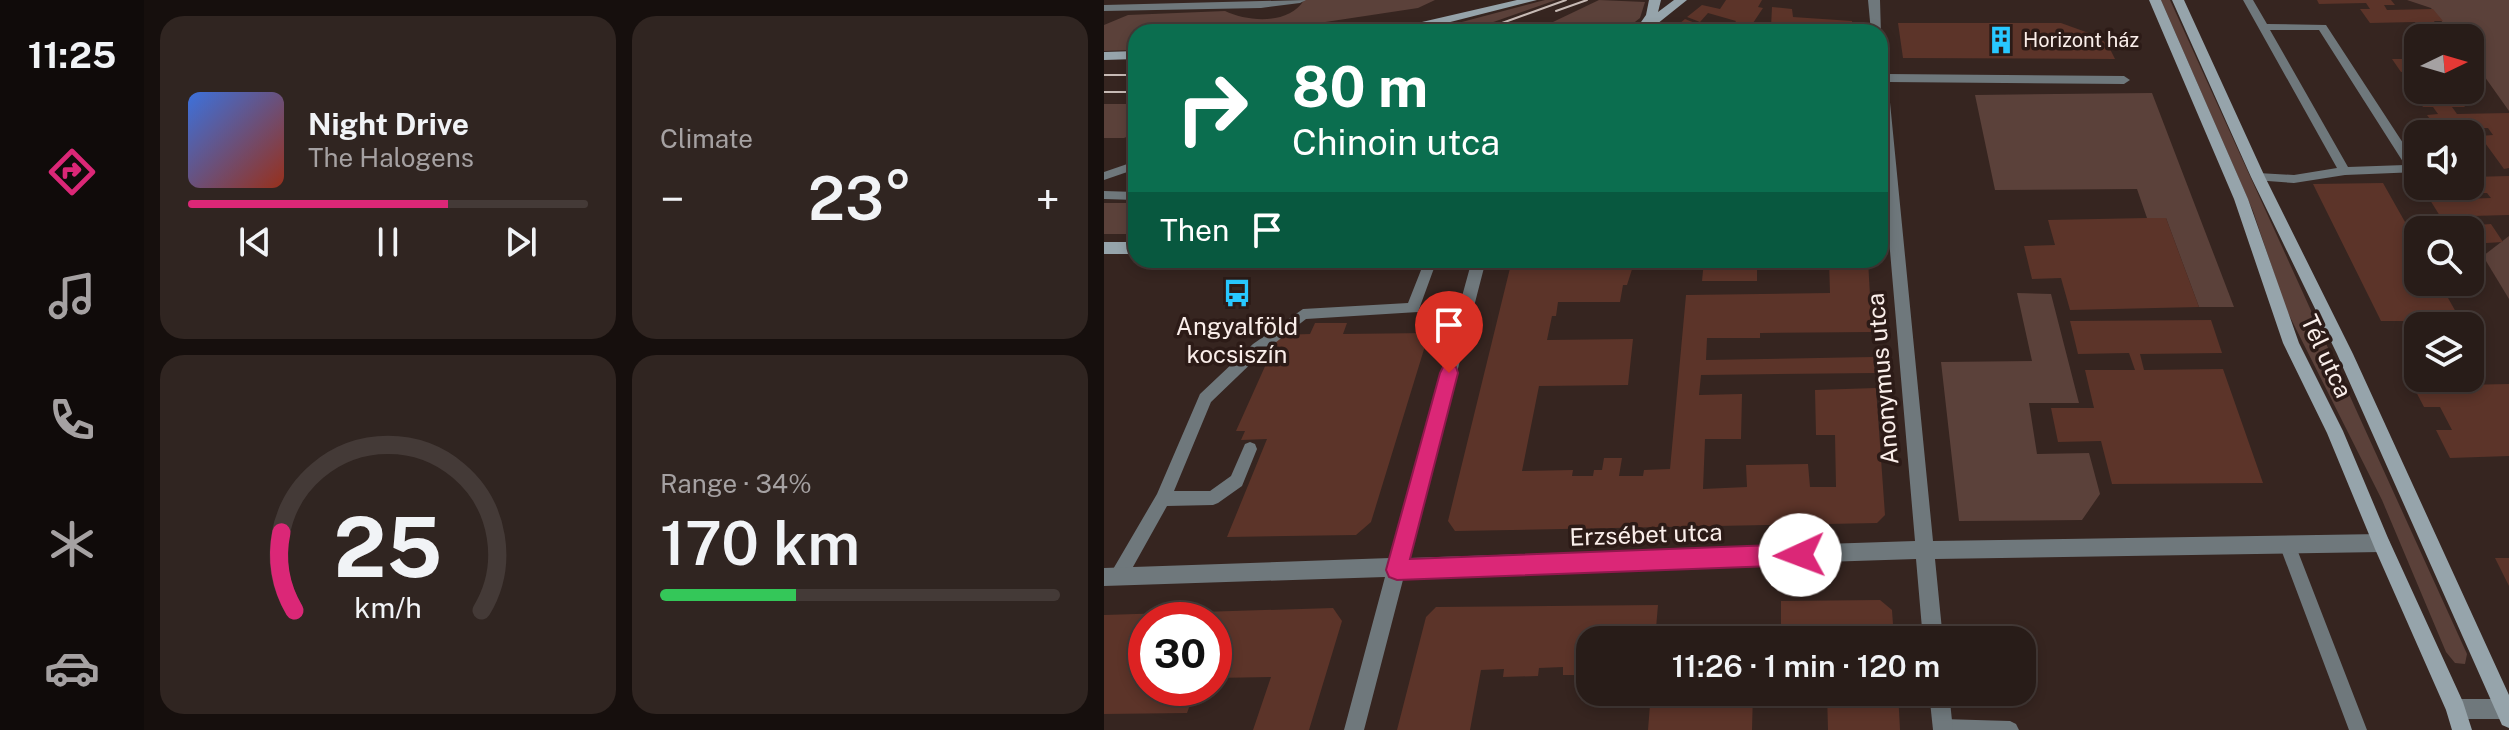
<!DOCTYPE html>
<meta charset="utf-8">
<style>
body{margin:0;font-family:"Public Sans",sans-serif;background:#302521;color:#f1f3f6;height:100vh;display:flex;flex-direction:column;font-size:30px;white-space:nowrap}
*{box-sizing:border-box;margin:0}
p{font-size:26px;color:#a5a1a2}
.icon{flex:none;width:44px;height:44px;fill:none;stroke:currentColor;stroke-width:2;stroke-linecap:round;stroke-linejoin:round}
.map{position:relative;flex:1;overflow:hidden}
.side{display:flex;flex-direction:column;gap:16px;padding:16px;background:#160f0d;width:960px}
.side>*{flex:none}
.guide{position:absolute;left:24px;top:24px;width:760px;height:244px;border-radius:24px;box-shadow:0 4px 12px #0003,0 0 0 2px #443a37;background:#0b6e4f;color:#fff;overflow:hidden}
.needle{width:52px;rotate:85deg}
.buttons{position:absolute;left:1300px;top:24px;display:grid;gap:16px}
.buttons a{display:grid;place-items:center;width:80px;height:80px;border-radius:16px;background:#281c18;box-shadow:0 4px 12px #0003,0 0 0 2px #443a37;font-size:40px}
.speed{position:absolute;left:24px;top:602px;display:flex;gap:16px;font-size:40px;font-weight:700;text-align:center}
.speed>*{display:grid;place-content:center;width:104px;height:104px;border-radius:50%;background:#281c18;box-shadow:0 4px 12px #0003,0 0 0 2px #443a37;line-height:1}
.speed .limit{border:12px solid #d22;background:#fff;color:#111}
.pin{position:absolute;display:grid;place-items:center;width:68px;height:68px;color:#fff;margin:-82px -34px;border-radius:50% 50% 50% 0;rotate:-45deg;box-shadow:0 0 8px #0007}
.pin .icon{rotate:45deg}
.me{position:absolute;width:88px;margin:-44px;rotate:268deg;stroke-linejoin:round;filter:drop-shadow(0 0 6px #0008)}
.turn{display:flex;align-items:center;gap:28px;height:168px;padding:0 32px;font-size:36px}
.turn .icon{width:104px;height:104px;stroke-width:2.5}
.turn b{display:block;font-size:56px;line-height:68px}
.then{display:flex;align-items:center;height:76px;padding:0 32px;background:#0003;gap:16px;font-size:30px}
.big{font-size:60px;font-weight:600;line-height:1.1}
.side .card{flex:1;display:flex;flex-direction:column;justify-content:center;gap:12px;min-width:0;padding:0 28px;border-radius:24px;background:#302521}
.side .dial{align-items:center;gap:0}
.dial svg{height:208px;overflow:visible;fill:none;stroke:#443a37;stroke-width:7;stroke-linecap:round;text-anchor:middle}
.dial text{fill:#f1f3f6;stroke:none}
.song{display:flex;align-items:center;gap:24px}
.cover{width:96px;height:96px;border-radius:12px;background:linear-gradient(135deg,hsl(220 70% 55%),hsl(10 70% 35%))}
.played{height:8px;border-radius:4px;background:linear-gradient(90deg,#db2777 65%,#443a37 65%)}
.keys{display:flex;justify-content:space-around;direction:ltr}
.heat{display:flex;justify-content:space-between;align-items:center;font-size:44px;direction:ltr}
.charge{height:12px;border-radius:6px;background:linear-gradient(90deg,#34c759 34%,#443a37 0)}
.side .tiles{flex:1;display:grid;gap:16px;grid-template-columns:repeat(2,1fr)}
.trip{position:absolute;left:472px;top:626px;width:460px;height:80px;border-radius:24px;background:#281c18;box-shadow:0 4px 12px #0003,0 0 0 2px #443a37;font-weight:600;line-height:80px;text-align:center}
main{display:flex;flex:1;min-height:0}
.menu{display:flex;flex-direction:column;width:144px;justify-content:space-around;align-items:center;background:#100b0a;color:#a5a1a2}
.menu .icon{width:56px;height:56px}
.menu .current{color:#db2777}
.menu b{font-size:36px;color:#f1f3f6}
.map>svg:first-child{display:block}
.green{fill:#5b413a}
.building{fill:#5c3429}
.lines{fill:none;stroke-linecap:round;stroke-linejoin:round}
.lane{fill:#6f787c;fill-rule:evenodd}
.street{fill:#6f787c;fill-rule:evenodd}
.secondary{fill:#96a4ab;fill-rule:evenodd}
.tram{stroke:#c7bab5;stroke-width:2}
.route{fill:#db2777;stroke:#8e194d;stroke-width:2}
.labels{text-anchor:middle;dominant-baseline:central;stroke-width:7;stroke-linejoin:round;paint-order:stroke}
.far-poi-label{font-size:20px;fill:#faeeea;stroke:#2c1b17;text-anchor:start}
.poi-label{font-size:24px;fill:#faeeea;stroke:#2c1b17}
.street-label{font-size:24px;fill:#faeeea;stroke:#2c1b17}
</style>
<main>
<nav class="menu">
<b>11:25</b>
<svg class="icon current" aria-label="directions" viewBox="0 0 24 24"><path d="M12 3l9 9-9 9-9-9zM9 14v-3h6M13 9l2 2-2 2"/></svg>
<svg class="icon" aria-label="music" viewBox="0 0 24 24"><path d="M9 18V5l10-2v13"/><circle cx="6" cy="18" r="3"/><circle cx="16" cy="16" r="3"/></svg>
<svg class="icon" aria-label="phone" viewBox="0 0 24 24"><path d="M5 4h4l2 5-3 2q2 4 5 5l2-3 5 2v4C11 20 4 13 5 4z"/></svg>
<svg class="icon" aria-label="climate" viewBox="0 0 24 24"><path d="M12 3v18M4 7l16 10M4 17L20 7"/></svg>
<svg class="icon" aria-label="car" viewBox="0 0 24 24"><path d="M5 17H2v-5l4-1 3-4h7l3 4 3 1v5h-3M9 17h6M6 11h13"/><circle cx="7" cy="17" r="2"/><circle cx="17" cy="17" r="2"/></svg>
</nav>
<section class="side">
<div class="tiles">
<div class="card">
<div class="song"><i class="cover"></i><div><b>Night Drive</b><p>The Halogens</p></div></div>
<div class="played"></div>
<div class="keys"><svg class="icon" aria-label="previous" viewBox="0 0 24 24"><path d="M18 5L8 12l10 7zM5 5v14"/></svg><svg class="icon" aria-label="pause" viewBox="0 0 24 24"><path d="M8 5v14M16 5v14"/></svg><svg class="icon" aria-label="next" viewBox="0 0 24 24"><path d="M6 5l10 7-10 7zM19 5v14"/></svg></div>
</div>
<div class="card"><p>Climate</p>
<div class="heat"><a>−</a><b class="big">23°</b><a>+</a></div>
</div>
<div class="card dial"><svg viewBox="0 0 100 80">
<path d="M14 69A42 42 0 1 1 86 69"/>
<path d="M14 69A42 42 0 0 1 9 39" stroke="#db2777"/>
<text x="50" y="56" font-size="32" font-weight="700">25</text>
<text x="50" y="72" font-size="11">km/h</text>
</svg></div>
<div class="card"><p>Range · 34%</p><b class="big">170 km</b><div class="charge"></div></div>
</div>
</section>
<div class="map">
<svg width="1405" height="730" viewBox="0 0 1405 730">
<rect width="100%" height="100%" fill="#362520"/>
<g class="green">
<path d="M200,0H331L314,8L195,26L177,32H32V50L0,51V25L24,15L121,11C144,22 185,25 200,0Z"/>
<path d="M441,0H452L361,32H320Z"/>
<path d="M495,0L541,2L536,18L518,32H428Z"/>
<path d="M1057,0H1066L1363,654L1361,664L1351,663L1342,652L1278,500L1182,309L1149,211Z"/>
<path d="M1303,0H1405V111L1366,56V38H1351L1327,8Z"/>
<path d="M1048,93L1130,307H1095L1062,218H1043L1033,189L891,190L871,95Z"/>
<path d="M0,104H32V133L20,138H0Z"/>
<rect x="0" y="203" width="32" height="31"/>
<path d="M1405,236V299L1379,256Z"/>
<path d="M913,293L947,294L975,403H925L933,454L985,453L996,494L978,520L855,521L837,362L928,361Z"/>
</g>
<g class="building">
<path d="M622,0H658L654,7L659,8L643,32H625L632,21L604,13L596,22L583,17L598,5L616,9Z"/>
<path d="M1213,0H1287L1291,5H1280L1283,10L1329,9L1339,21H1330L1334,27H1343L1352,38H1315L1307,28H1316L1311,22L1266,23L1256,9H1266L1262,3L1215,4Z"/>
<path d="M668,7L688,9L689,17L748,21L749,32L667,27Z"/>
<path d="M581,19L591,23L580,32L569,29Z"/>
<path d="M794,23H957L993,36L1004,45L1011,59L799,58Z"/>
<path d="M1288,59H1314V90H1349L1361,107H1348L1353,114L1405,113V168L1400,169L1376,136L1389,135L1384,128L1333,129L1323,115L1334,114L1329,107H1319L1299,78L1312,77L1307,71L1297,72Z"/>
<path d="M1405,176V215L1367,216L1373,225L1387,224L1399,242L1366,244V230H1343L1340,225H1353L1346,216H1336L1326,200L1387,198L1383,193H1371L1366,185V177Z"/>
<path d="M1279,183L1314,245V282H1335L1357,321H1277L1209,184Z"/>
<path d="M1043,218H1062L1095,307L966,310L957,278L928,279L920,246L951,245L944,220Z"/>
<path d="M408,260H531L523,285H519L516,302H454L452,316H448L443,340L529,339L524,385L435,386L418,471L469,470L468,476H489L490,470H498L500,458H518L515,476H539L540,470L566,469L582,295L726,293L725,260H764L768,332L656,333V338H603L602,360L769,357L771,373L597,375L595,395L638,394L637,439H601L599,489L643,487L642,465L704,464L706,487H732L731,435H712L711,390L772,388L781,515L773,523L351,531L344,521Z"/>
<path d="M653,260V281H598L600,261Z"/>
<path d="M1107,320L1118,353L1036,354L1040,370L1119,369L1159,483L1008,484L997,441L954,442L947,408H990L981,370H1031L1025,353L974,354L966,321Z"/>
<path d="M211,323H243L239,334L325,333L267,522L252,535L123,537L163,439L137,440L141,431H132L175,335L206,334Z"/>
<path d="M1405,384V456L1346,458L1332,430H1348L1336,407H1320L1309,386Z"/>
<path d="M1391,558H1405V586Z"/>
<path d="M776,600L788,610L790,640H677V601Z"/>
<path d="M554,605L551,640H486V675H459V667L435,668L434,676L399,677L400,669L377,670L366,730H293L322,617L332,607Z"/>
<path d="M229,608L238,621L205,730H149L167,677L110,678V620H42V688H92L83,713L0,714V615Z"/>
<path d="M547,692H566L565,700L632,699V692H649L648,730H544Z"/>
<path d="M723,692H794L796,730H724Z"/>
</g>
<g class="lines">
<g class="lane">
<path d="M1139,0H1149L1163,24L1222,25L1314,166V172L1241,175L1190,183L1150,180L1148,177L1154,173L1190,175L1233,168ZM1166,30H1215L1301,165L1244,167Z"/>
<path d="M32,161V169L0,180V172Z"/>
<path d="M0,191L32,192V200L0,199Z"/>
<path d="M321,260H333L314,312L202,319L159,352L107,402L70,491H106L127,476L141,444L146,442L151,444L153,449L138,486L114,503L109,505L63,506L20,583L14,585L8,583L6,577L8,571L53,494L96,394L149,344L199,309L304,303Z"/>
<path d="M1183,536L1189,538L1191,544L1263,730H1245L1175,544L1177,538Z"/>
<path d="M838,719L906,721L912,724L915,730H830L832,722Z"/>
</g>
<g class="street">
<path d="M202,0L196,3L157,8L0,11V5Z"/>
<path d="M764,0H776L777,35L776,32H767Z"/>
<path d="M776,61L782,65L783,74L1020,76L1026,80L1020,84L784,82L829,541L1277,534L1283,537L1286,543L1283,549L1277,552L831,559L839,640H819L812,559L300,576L260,730H240L281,577L0,586V568L286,558L368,260H382L305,558L811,541L776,135Z"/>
<path d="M825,692H845L849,730H829Z"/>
<path d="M1352,699H1405V719H1352L1345,716L1342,709L1345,702Z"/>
</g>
<g class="secondary">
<path d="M413,0H433L307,32H286L292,28Z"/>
<path d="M545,0H557L554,12L570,0H583L543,32H530L542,15Z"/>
<path d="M1045,0H1057L1144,199L1195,343L1239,431L1284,538L1359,702L1368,730H1348L1342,710L1271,549L1223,433L1179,343L1130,199Z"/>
<path d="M1068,0H1080L1161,177L1249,354L1405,695V728L1398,725L1233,354L1147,177Z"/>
<path d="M32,51V59L0,60V52Z"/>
<rect x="0" y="242" width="32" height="12"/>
</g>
<g class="tram">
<path d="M452,11L483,0"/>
<path d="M373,32L462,0"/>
<path d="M0,75H32"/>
<path d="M0,92H32"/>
</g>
</g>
<path class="route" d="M345,365L352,367L354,373L306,559L696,544L703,548L707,555L703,562L696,565L293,580L285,577L282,570L336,373L339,367Z"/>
<defs>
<symbol id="building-bare" viewBox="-9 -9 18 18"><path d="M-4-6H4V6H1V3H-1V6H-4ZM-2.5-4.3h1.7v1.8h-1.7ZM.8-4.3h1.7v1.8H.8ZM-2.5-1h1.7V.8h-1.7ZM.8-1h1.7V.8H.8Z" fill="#28c8ff" stroke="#2c1b17" stroke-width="2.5" paint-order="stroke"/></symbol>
<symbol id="bus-bare" viewBox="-9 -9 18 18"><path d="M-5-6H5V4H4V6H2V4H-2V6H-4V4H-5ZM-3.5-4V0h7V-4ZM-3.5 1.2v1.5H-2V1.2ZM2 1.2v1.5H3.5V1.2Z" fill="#28c8ff" stroke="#2c1b17" stroke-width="2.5" paint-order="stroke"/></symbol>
</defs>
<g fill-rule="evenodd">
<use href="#building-bare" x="877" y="20" width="40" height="40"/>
<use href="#bus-bare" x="113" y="273" width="40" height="40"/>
</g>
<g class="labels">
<g class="far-poi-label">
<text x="919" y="40">Horizont ház</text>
</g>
<g class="poi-label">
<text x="133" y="326">Angyalföld<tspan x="133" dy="28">kocsiszín</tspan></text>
</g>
<g class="street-label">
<text transform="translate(1223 356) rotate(65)">Tél utca</text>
<text transform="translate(778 379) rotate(-95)">Anonymus utca</text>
<text transform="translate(542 534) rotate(-2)">Erzsébet utca</text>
</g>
</g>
</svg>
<div class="buttons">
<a><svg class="needle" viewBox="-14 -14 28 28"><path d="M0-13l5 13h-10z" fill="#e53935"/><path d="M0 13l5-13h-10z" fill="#a5a1a2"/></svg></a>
<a><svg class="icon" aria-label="sound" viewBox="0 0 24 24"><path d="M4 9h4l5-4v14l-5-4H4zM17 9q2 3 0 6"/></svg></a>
<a><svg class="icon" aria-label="search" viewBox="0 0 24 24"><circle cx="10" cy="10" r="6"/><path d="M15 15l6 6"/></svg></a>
<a><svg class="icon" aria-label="layers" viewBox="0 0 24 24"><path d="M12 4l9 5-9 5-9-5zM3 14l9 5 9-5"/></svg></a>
</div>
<div class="speed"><div class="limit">30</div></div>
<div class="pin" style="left:345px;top:373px;background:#d93025"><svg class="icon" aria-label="arrive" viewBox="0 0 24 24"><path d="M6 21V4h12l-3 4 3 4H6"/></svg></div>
<svg class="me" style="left:696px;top:555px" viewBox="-20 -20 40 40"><circle r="19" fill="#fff"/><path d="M0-13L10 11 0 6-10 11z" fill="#db2777"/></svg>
<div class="trip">11:26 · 1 min · 120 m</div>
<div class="guide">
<div class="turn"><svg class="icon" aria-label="right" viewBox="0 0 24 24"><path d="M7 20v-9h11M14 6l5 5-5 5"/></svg><div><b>80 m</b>Chinoin utca</div></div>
<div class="then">Then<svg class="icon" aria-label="arrive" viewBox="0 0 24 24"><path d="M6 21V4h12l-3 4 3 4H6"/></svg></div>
</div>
</div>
</main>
